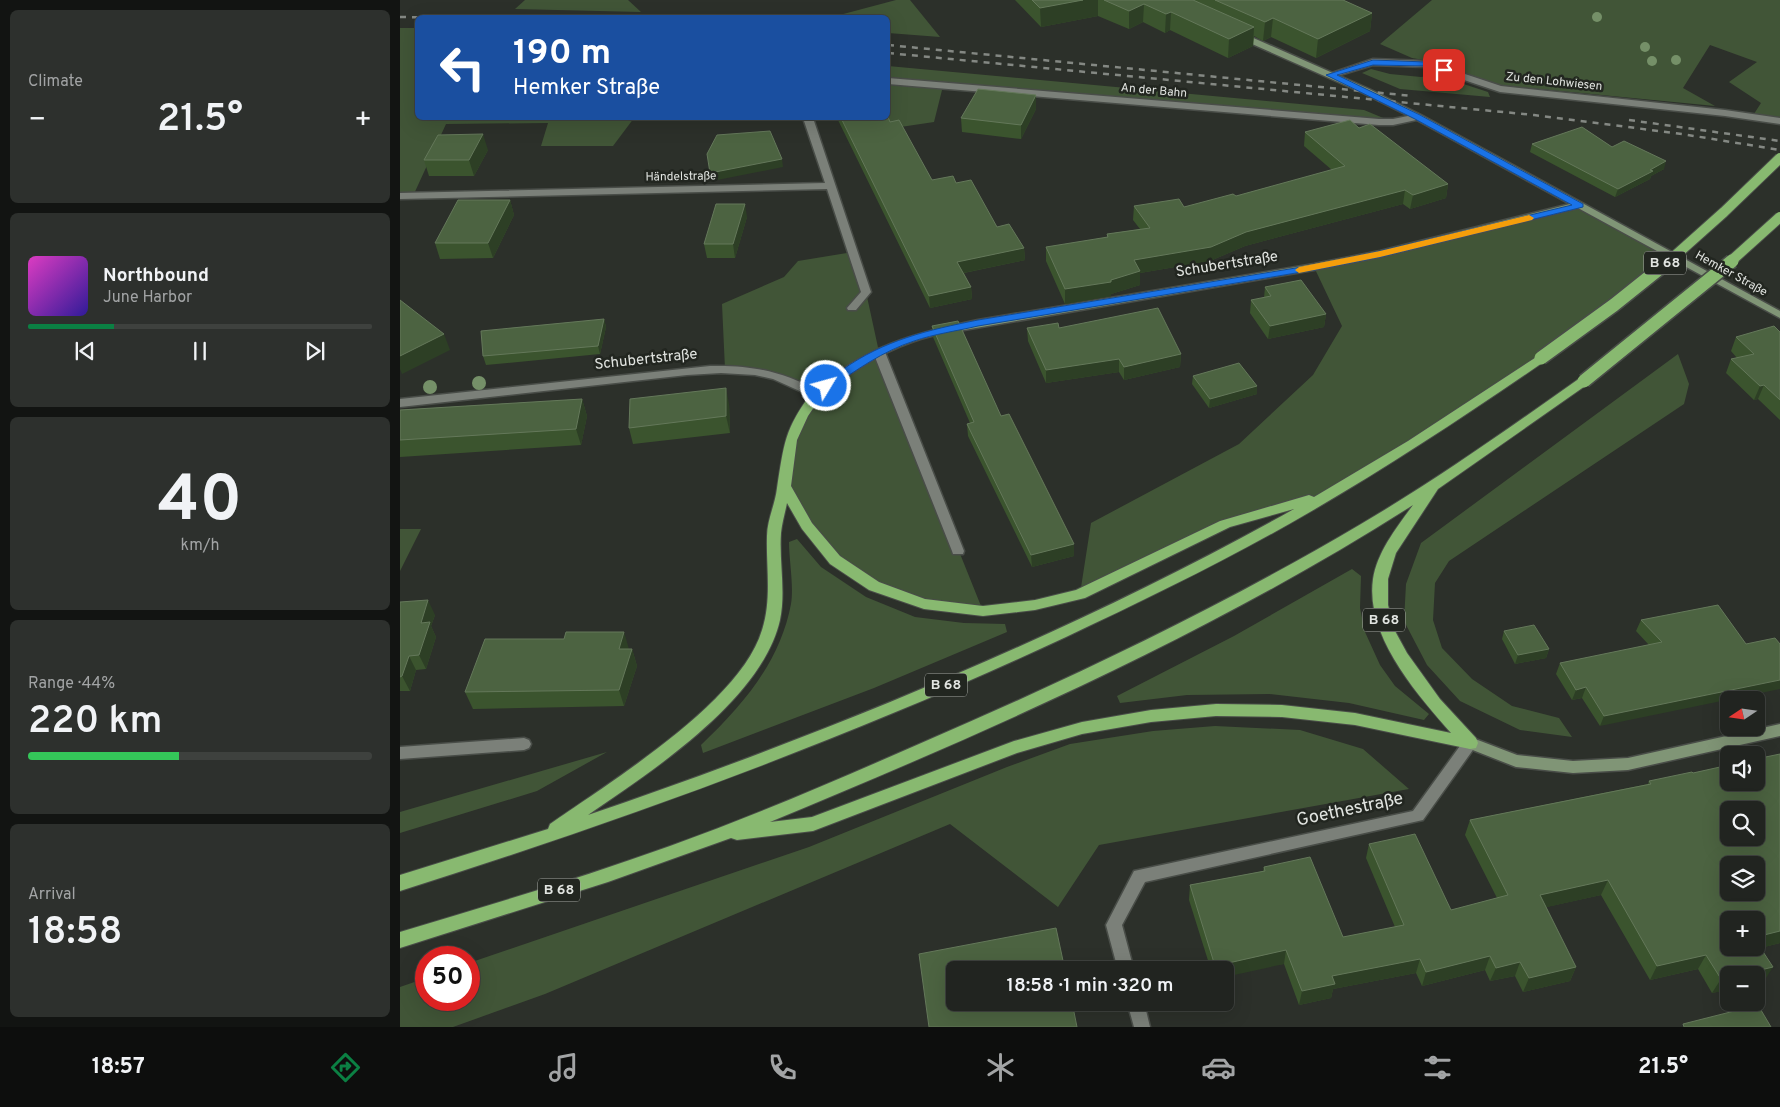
<!DOCTYPE html>
<meta charset="utf-8">
<style>
body{margin:0;font-family:Overpass,sans-serif;background:#2d302d;color:#f1f3f6;height:100vh;display:flex;flex-direction:column;font-size:19px;white-space:nowrap}
*{box-sizing:border-box;margin:0}
p{font-size:16px;color:#a2a4a5}
.icon{flex:none;width:28px;height:28px;fill:none;stroke:currentColor;stroke-width:2;stroke-linecap:round;stroke-linejoin:round}
.map{position:relative;flex:1;overflow:hidden}
.sheet{display:flex;flex-direction:column;gap:10px;padding:10px;background:#121412;width:400px}
.sheet>*{flex:none}
.top-card{position:absolute;left:15px;top:15px;width:475px;height:105px;border-radius:8px;box-shadow:0 5px 20px #0002,0 0 0 1px #3e413e;background:#1a4fa0;color:#fff;overflow:hidden}
.needle{width:32px;rotate:257deg}
.controls{position:absolute;left:1320px;top:691px;display:grid;gap:10px}
.controls a{display:grid;place-items:center;width:45px;height:45px;border-radius:8px;background:#212420;box-shadow:0 5px 20px #0002,0 0 0 1px #3e413e;font-size:25px}
.speed{position:absolute;left:15px;top:946px;display:flex;gap:10px;font-size:25px;font-weight:700;text-align:center}
.speed>*{display:grid;place-content:center;width:65px;height:65px;border-radius:50%;background:#212420;box-shadow:0 5px 20px #0002,0 0 0 1px #3e413e;line-height:1}
.speed .limit{border:8px solid #d22;background:#fff;color:#111}
.pin{position:absolute;display:grid;place-items:center;width:42px;height:42px;color:#fff;margin:-21px;border-radius:10px;box-shadow:0 2px 8px #0006}
.me{position:absolute;width:55px;margin:-28px;rotate:53deg;stroke-linejoin:round;filter:drop-shadow(0 0 4px #0008)}
.turn{display:flex;align-items:center;gap:18px;height:105px;padding:0 15px;font-size:22px}
.turn .icon{width:65px;height:65px;stroke-width:2.5}
.turn b{display:block;font-size:35px;line-height:42px}
.big{font-size:38px;font-weight:600;line-height:1.1}
.sheet .widget{flex:1;display:flex;flex-direction:column;justify-content:center;gap:8px;min-width:0;padding:0 18px;border-radius:8px;background:#2d302d}
.sheet .dial{align-items:center;gap:0}
.dial b{font-size:65px;line-height:1}
.song{display:flex;align-items:center;gap:15px}
.cover{width:60px;height:60px;border-radius:8px;background:linear-gradient(135deg,hsl(310 70% 55%),hsl(250 70% 35%))}
.played{height:5px;border-radius:2px;background:linear-gradient(90deg,#0b8043 25%,#3e413e 25%)}
.keys{display:flex;justify-content:space-around;direction:ltr}
.heat{display:flex;justify-content:space-between;align-items:center;font-size:28px;direction:ltr}
.charge{height:8px;border-radius:4px;background:linear-gradient(90deg,#34c759 44%,#3e413e 0)}
.trip{position:absolute;left:546px;top:961px;width:288px;height:50px;border-radius:8px;background:#212420;box-shadow:0 5px 20px #0002,0 0 0 1px #3e413e;font-weight:600;line-height:50px;text-align:center}
.tabs{display:flex;height:80px;justify-content:space-around;align-items:center;background:#0d0e0d;color:#a2a4a5}
.tabs .icon{width:35px;height:35px}
.tabs .active{color:#0b8043}
.tabs b{font-size:22px;color:#f1f3f6}
main{display:flex;flex:1;min-height:0}
.map>svg:first-child{display:block}
.green{fill:#415537}
.lines{fill:none;stroke-linecap:round;stroke-linejoin:round}
.service-casing{stroke:#494d48;stroke-width:3}
.minor-casing{stroke:#494d48;stroke-width:3}
.secondary-casing{stroke:#494d48;stroke-width:3}
.trunk-casing{stroke:#494d48;stroke-width:2}
.service{fill:#7b8079;fill-rule:evenodd}
.minor{fill:#7b8079;fill-rule:evenodd}
.secondary{fill:#809576;fill-rule:evenodd}
.trunk{fill:#88b970;fill-rule:evenodd}
.rail{stroke:#848883;stroke-width:2.5;stroke-dasharray:6 6;stroke-linecap:butt}
.trunk-bridge-far1-casing{stroke:#494d48;stroke-width:12;stroke-linecap:butt}
.trunk-bridge-casing{stroke:#494d48;stroke-width:16;stroke-linecap:butt}
.trunk-bridge-far1{stroke:#88b970;stroke-width:10}
.trunk-bridge{stroke:#88b970;stroke-width:13}
.tree{fill:#759068}
.wall{fill:#3b542e}
.shaded-wall{fill:#2d3f25}
.building{fill:#4c6341;stroke:#64785a;fill-rule:evenodd}
.route{fill:#1a73e8;stroke:#114b97}
.slow{fill:#f59e0b}
.labels{text-anchor:middle;dominant-baseline:central;stroke-width:5;stroke-linejoin:round;paint-order:stroke}
.far-street-label{font-size:12px;fill:#e1e4e0;stroke:#222620}
.shield{fill:#222620;stroke:#a8aba6;stroke-width:1}
.shield-label{font-size:14px;font-weight:bold;fill:#e1e4e0}
.street-label{font-size:15px;fill:#e1e4e0;stroke:#222620}
.near-street-label{font-size:18px;fill:#e1e4e0;stroke:#222620}
</style>
<main>
<section class="sheet">
<div class="widget"><p>Climate</p>
<div class="heat"><a>−</a><b class="big">21.5°</b><a>+</a></div>
</div>
<div class="widget">
<div class="song"><i class="cover"></i><div><b>Northbound</b><p>June Harbor</p></div></div>
<div class="played"></div>
<div class="keys"><svg class="icon" aria-label="previous" viewBox="0 0 24 24"><path d="M18 5L8 12l10 7zM5 5v14"/></svg><svg class="icon" aria-label="pause" viewBox="0 0 24 24"><path d="M8 5v14M16 5v14"/></svg><svg class="icon" aria-label="next" viewBox="0 0 24 24"><path d="M6 5l10 7-10 7zM19 5v14"/></svg></div>
</div>
<div class="widget dial"><b>40</b><p>km/h</p></div>
<div class="widget"><p>Range · 44%</p><b class="big">220 km</b><div class="charge"></div></div>
<div class="widget"><p>Arrival</p><b class="big">18:58</b></div>
</section>
<div class="map">
<svg width="1380" height="1027" viewBox="0 0 1380 1027">
<rect width="100%" height="100%" fill="#2c302a"/>
<g class="green">
<path d="M125,0H228L241,12L115,9Z"/>
<path d="M496,0H510L540,37L488,33V18L432,17Z"/>
<path d="M1032,0H1380V121L1352,117L1361,103L1329,82L1357,62L1310,45L1283,88L1315,106L1097,85L1035,62L1012,58L980,44Z"/>
<path d="M0,28H17L18,118H234L213,146H141L148,123L46,124L13,196H0Z"/>
<path d="M488,66L964,110L993,122L543,86L534,122L487,129Z"/>
<path d="M971,69L990,74L1021,77L1036,75L1088,92L1090,97L1000,89L962,73Z"/>
<path d="M1180,205L1274,256L1141,358L931,494L825,524L680,594L691,523L839,444L913,375L942,326L914,267Z"/>
<path d="M453,252L466,292L479,352L583,611L524,604L474,586L435,560L384,485L387,457L417,394L378,377L325,369L322,304L384,277L398,261Z"/>
<path d="M1278,354L1289,384L1284,404L1049,561L1035,583L1033,620L1042,648L1072,679L1112,706L1159,718L1172,737L1120,730L1060,701L1027,665L1004,621L1006,584L1021,543Z"/>
<path d="M0,529H21L0,571Z"/>
<path d="M397,539L421,567L466,597L515,617L564,623L605,624L607,632L474,688L303,753L301,745C343,705 380,662 391,604C394,586 389,560 389,542Z"/>
<path d="M952,569L961,576L960,608L965,632L980,665L995,686L1029,714L1024,720L949,703L869,694L787,695L720,703L717,696L834,636Z"/>
<path d="M815,726L900,730L963,749L1009,789L699,845L658,907L550,824L145,994L53,1027H0V987L26,978V1000H69V963L409,847L607,767L670,744L753,731Z"/>
<path d="M207,752L137,791L0,833V812Z"/>
</g>
<g class="lines">
<defs>
<path id="service" d="M973,59L1026,61L1101,86L1325,110L1380,118V124L1325,116L1100,92L1025,67L973,65L930,78L926,75Z"/>
<g id="minor">
<path d="M488,78L979,119H993L1018,114L1023,117L1021,119L993,125H979L488,84Z"/>
<path d="M403,118H413L471,292L456,310H448L447,308L461,292L427,189L0,199V193L425,183Z"/>
<path d="M479,349L485,352L564,551L563,554H553L552,551L473,352Z"/>
<path d="M310,366C356,365 380,372 421,391L423,394L417,398L413,397L373,379L355,375L321,373L287,375L0,407V399Z"/>
<path d="M1070,737L1075,739L1077,743L1075,747L1023,820L745,882L722,925L734,970H718L706,925L734,871L1013,811L1065,739Z"/>
<path d="M124,738L129,740L131,744L129,748L124,750L0,759V747Z"/>
<path d="M727,1002H744L750,1027H734Z"/>
</g>
<g id="secondary">
<path d="M834,32H840L969,89L1021,115L1380,311V318L1178,208L980,257L914,270L535,335C502,343 472,358 445,378C436,384 424,399 413,397L411,394L413,391C467,346 511,334 578,320L914,264L980,251L1170,204L1015,119L963,93L834,36Z"/>
<path d="M1380,724V736L1228,770L1173,773L1116,767L1065,747L1063,743L1065,739L1070,737L1117,755L1173,761L1228,758Z"/>
</g>
<g id="trunk">
<path d="M1141,354L1145,355L1147,358L1145,361C1068,414 991,465 910,512C831,558 749,598 666,637C450,738 227,819 0,891V875L148,829L150,824C210,782 341,702 362,630C372,599 366,568 367,536C367,520 375,505 377,488C384,444 384,429 413,391L417,390L423,394L408,416L397,440L391,486L412,523L440,556L479,582L525,599L583,606L635,600L676,590L820,521L909,495L914,497L1008,441ZM387,503L402,529L430,564L469,590L524,609L583,616L635,610L685,598L830,527L894,509C670,634 431,732 188,815C252,771 362,700 380,620C386,591 379,562 381,533C382,523 385,513 387,503Z"/>
<path d="M1184,377L1190,381L1188,384L1038,489L996,553L988,579V605L995,631L1007,653L1040,699L1076,738L1078,743L1076,748L1070,749L955,725L882,717L816,716L751,722L682,734L617,753L413,831L337,840L331,838L208,882L0,948V932C90,905 181,878 270,846C354,816 437,780 519,744C670,679 819,608 961,524C1036,480 1108,429 1180,378ZM1013,505C997,527 977,552 973,579C965,636 1017,694 1051,733L955,713L882,705L816,704L751,710L682,722L614,741L412,817L370,822C590,731 811,634 1013,505Z"/>
</g>
</defs>
<use href="#service" class="service-casing"/>
<use href="#minor" class="minor-casing"/>
<use href="#secondary" class="secondary-casing"/>
<use href="#trunk" class="trunk-casing"/>
<use href="#service" class="service"/>
<use href="#minor" class="minor"/>
<use href="#secondary" class="secondary"/>
<use href="#trunk" class="trunk"/>
<g class="rail">
<path d="M0,17L60,18"/>
<path d="M488,45L1013,96"/>
<path d="M488,53L1134,115L1282,134L1380,150"/>
<path d="M1229,120L1380,141"/>
</g>
<defs>
<g id="trunk-bridge-far1">
<path d="M1268,262L1324,212L1380,158"/>
<path d="M1330,262L1380,217"/>
</g>
<g id="trunk-bridge">
<path d="M1141,358L1214,305L1269,261"/>
<path d="M1184,381L1332,261"/>
</g>
</defs>
<use href="#trunk-bridge-far1" class="trunk-bridge-far1-casing"/>
<use href="#trunk-bridge" class="trunk-bridge-casing"/>
<use href="#trunk-bridge-far1" class="trunk-bridge-far1"/>
<use href="#trunk-bridge" class="trunk-bridge"/>
</g>
<g class="tree">
<circle cx="1197" cy="17" r="5"/>
<circle cx="1245" cy="47" r="5"/>
<circle cx="1276" cy="60" r="5"/>
<circle cx="1252" cy="61" r="5"/>
<circle cx="79" cy="383" r="7"/>
<circle cx="30" cy="387" r="7"/>
</g>
<g class="wall">
<path d="M615,0H943L972,13L970,31L916,58L871,37L863,41L854,36L853,46L828,58L770,30L765,33L743,22L729,29L698,16L641,27Z"/>
<path d="M636,95V109L621,139L562,132L561,118Z"/>
<path d="M488,117L490,122L532,180L597,227L624,248L625,260L564,273L571,287L572,299L530,308L437,118Z"/>
<path d="M959,128L1048,184L1046,198L1010,209L1003,204L845,246L810,261L740,273V285L711,294V296L665,304L646,261V247L707,238V234L740,229L733,220L734,206L784,207L836,196L932,170L904,146L905,132Z"/>
<path d="M1132,144L1212,147L1264,169L1251,176L1250,179L1215,197L1130,152Z"/>
<path d="M88,150L74,176H29L24,160Z"/>
<path d="M110,200L114,215L93,258L40,259L35,243Z"/>
<path d="M347,217L335,258H307L304,244Z"/>
<path d="M865,287L926,314L924,327L868,339L850,313L851,300L864,298Z"/>
<path d="M204,319L206,327L200,354L86,365L83,356Z"/>
<path d="M532,326L601,416L674,556L632,567L568,436L567,424L570,423L533,337Z"/>
<path d="M627,328H659L781,354L780,367L724,380L719,372L646,383L628,341Z"/>
<path d="M1380,332V420L1358,399L1354,400L1326,373L1331,359L1337,358L1331,351L1336,337Z"/>
<path d="M793,376L857,386V394L809,408L792,384Z"/>
<path d="M182,399L187,416L181,445L0,457V410Z"/>
<path d="M329,404L330,433L233,444L229,428Z"/>
<path d="M0,602L35,615L31,626L36,637L26,669L16,670L10,691H0Z"/>
<path d="M1318,605L1200,726L1182,698L1172,700L1156,674L1160,663L1249,645L1236,631L1241,620Z"/>
<path d="M1104,631L1149,649L1146,658L1115,664L1102,639Z"/>
<path d="M229,649H232L237,666L224,706L73,709L65,692Z"/>
<path d="M1380,754V943L1360,948L1364,981L1312,993L1298,969L1250,980L1201,895L1146,907L1176,967L1170,981L1123,992L1115,976L1090,981L1085,970L1022,986L1016,973L933,989L931,998L899,1005L884,964L825,970H811L789,900L790,885L863,871L864,867L943,937L995,927L966,858L969,844L1051,910L1097,898L1065,835L1070,820L1248,784L1249,781L1293,773Z"/>
</g>
<g class="shaded-wall">
<path d="M683,0H698V16L641,27L640,8Z"/>
<path d="M744,4L743,22L729,29V11Z"/>
<path d="M771,12L770,30L765,33L766,14Z"/>
<path d="M972,13L970,31L916,58L918,39Z"/>
<path d="M873,18L871,37L863,41L865,22Z"/>
<path d="M854,27L853,46L828,58L829,39Z"/>
<path d="M636,95V109L621,139V125Z"/>
<path d="M83,134L88,150L74,176L69,160Z"/>
<path d="M382,159L383,167L312,181L310,173Z"/>
<path d="M1266,161L1264,169L1251,176L1250,179L1215,197L1218,189L1250,170Z"/>
<path d="M1048,184L1046,198L1010,209L1013,195Z"/>
<path d="M1005,190L1003,204L845,246L810,261L740,273V285L711,294V296L665,304V289L711,280L734,260L846,232Z"/>
<path d="M110,200L114,215L93,258L88,243Z"/>
<path d="M345,204L347,217L335,258L333,244Z"/>
<path d="M624,248L625,260L558,274L557,262Z"/>
<path d="M571,287L572,299L530,308L529,296Z"/>
<path d="M926,314L924,327L868,339L870,326Z"/>
<path d="M204,319L206,327L200,354L198,346Z"/>
<path d="M44,334L50,350L2,374L0,369V356Z"/>
<path d="M781,354L780,367L724,380V367Z"/>
<path d="M719,359V372L646,383V370Z"/>
<path d="M1364,385L1358,399L1354,400L1360,386Z"/>
<path d="M857,386V394L809,408L810,399Z"/>
<path d="M326,388L329,404L330,433L326,416Z"/>
<path d="M182,399L187,416L181,445L176,429Z"/>
<path d="M674,544V556L632,567L631,555Z"/>
<path d="M28,600L35,615L31,626L36,637L26,669L19,655L21,623Z"/>
<path d="M224,632L229,649H219Z"/>
<path d="M232,649L237,666L224,706L219,690Z"/>
<path d="M1149,649L1146,658L1115,664L1118,655Z"/>
<path d="M9,656L16,670L10,691L2,676Z"/>
<path d="M1380,680V689L1200,726L1204,716Z"/>
<path d="M1186,687L1182,698L1172,700L1176,690Z"/>
<path d="M1208,880L1201,895L1134,910L1140,895Z"/>
<path d="M1380,931V943L1345,952L1356,948V937Z"/>
<path d="M886,950L884,964L825,977V970H815V966Z"/>
<path d="M1306,955L1298,969L1250,980L1257,966Z"/>
<path d="M1090,956L1085,970L1022,986L1026,972Z"/>
<path d="M1020,959L1016,973L933,989L931,998L899,1005L902,991L932,976Z"/>
<path d="M1120,962L1115,976L1090,981L1096,968Z"/>
<path d="M1176,967L1170,981L1123,992L1129,978Z"/>
<path d="M1373,967L1364,981L1356,983V975H1340Z"/>
<path d="M1329,978V990L1312,993L1321,979Z"/>
</g>
<g class="building">
<path d="M632,0H683L640,8Z"/>
<path d="M704,0H793L854,27L829,39L771,12L766,14L744,4L729,11Z"/>
<path d="M815,0H943L972,13L918,39L873,18L865,22Z"/>
<path d="M578,89L636,95L621,125L561,118Z"/>
<path d="M488,117L490,122L499,120L532,180L553,176L556,183L571,180L597,227L609,224L624,248L557,262L571,287L529,296L441,118Z"/>
<path d="M950,120L959,128L970,124L1048,184L1013,195L1005,190L846,232L811,247L734,260L740,271L711,280V282L665,289L646,247L708,237L707,234L750,228L734,206L779,199L784,207L833,194L836,196L945,166L905,132Z"/>
<path d="M1182,127L1212,147L1224,141L1266,161L1250,170L1253,171L1218,189L1132,144Z"/>
<path d="M370,131L382,159L310,173L307,154L317,135Z"/>
<path d="M83,134L69,160H24L38,135Z"/>
<path d="M58,200H110L88,243H35Z"/>
<path d="M316,204H345L333,244H304Z"/>
<path d="M901,280L926,314L870,326L851,300L871,296L865,287Z"/>
<path d="M0,300L44,334L0,356Z"/>
<path d="M758,308L781,354L724,367L719,359L646,370L627,328L658,323L659,328Z"/>
<path d="M204,319L198,346L83,356L81,331Z"/>
<path d="M558,321L601,416L609,414L674,544L631,555L567,424L574,422L532,326Z"/>
<path d="M1374,326L1380,332V400L1364,385L1360,386L1331,359L1354,354L1336,337Z"/>
<path d="M839,363L857,386L810,399L793,376Z"/>
<path d="M326,388V416L229,428L230,399Z"/>
<path d="M182,399L176,429L0,440V410Z"/>
<path d="M28,600L21,623L30,622L19,655L9,656L2,676L0,677V602Z"/>
<path d="M1318,605L1346,644L1375,638L1380,644V680L1204,716L1186,687L1176,690L1160,663L1262,642L1241,620Z"/>
<path d="M1134,625L1149,649L1118,655L1104,631Z"/>
<path d="M166,632H224L219,649H232L219,690L65,692L85,639H164Z"/>
<path d="M1380,754V931L1356,937V920H1329V948H1356V941L1373,967L1340,975H1329V978L1321,979L1306,955L1257,966L1208,880L1140,895L1176,967L1129,978L1120,962L1096,968L1090,956L1026,972L1020,959L932,976L935,984L902,991L886,950L815,966L790,885L865,871L864,867L910,857L943,937L1004,925L969,844L1015,834L1051,910L1108,895L1070,820L1251,784L1249,781L1292,772L1293,773L1329,765V782H1356V759ZM1329,810H1356V838H1329ZM1329,865H1356V892H1329Z"/>
<path d="M656,928L665,970H555V1002H672L677,1027H529L519,954Z"/>
<path d="M1358,1005L1371,1027H1284L1283,1024Z"/>
</g>
<path class="route" d="M973,60L1026,62L1048,70L1044,73L1025,66L973,65L937,75L1020,115L1183,204V207L980,257L914,270L578,326C557,331 534,334 514,341C483,351 456,370 429,389L426,390L421,386C426,380 435,375 442,370C484,340 528,330 578,320L914,265L980,251L1172,205L1015,119L926,75Z"/>
<path class="slow" d="M1129,215L1134,218L1132,220L980,257L899,273L895,270L899,267L980,251Z"/>
<g class="labels">
<g class="far-street-label">
<text transform="translate(1154 82) rotate(6)">Zu den Lohwiesen</text>
<text transform="translate(754 91) rotate(5)">An der Bahn</text>
<text transform="translate(281 177) rotate(-1)">Händelstraße</text>
<text transform="translate(1331 274) rotate(29)">Hemker Straße</text>
</g>
<g class="shield">
<rect x="1244" y="251.5" width="42" height="23" rx="4"/>
<rect x="963" y="608.5" width="42" height="23" rx="4"/>
<rect x="525" y="673.5" width="42" height="23" rx="4"/>
<rect x="138" y="878.5" width="42" height="23" rx="4"/>
</g>
<g class="shield-label">
<text x="1265" y="263">B 68</text>
<text x="984" y="620">B 68</text>
<text x="546" y="685">B 68</text>
<text x="159" y="890">B 68</text>
</g>
<g class="street-label">
<text transform="translate(827 265) rotate(-9)">Schubertstraße</text>
<text transform="translate(246 360) rotate(-6)">Schubertstraße</text>
</g>
<g class="near-street-label">
<text transform="translate(950 810) rotate(-12)">Goethestraße</text>
</g>
</g>
</svg>
<div class="controls">
<a><svg class="needle" viewBox="-14 -14 28 28"><path d="M0-13l5 13h-10z" fill="#e53935"/><path d="M0 13l5-13h-10z" fill="#a2a4a5"/></svg></a>
<a><svg class="icon" aria-label="sound" viewBox="0 0 24 24"><path d="M4 9h4l5-4v14l-5-4H4zM17 9q2 3 0 6"/></svg></a>
<a><svg class="icon" aria-label="search" viewBox="0 0 24 24"><circle cx="10" cy="10" r="6"/><path d="M15 15l6 6"/></svg></a>
<a><svg class="icon" aria-label="layers" viewBox="0 0 24 24"><path d="M12 4l9 5-9 5-9-5zM3 14l9 5 9-5"/></svg></a>
<a>+</a>
<a>−</a>
</div>
<div class="speed"><div class="limit">50</div></div>
<div class="pin" style="left:1044px;top:70px;background:#d93025"><svg class="icon" aria-label="arrive" viewBox="0 0 24 24"><path d="M6 21V4h12l-3 4 3 4H6"/></svg></div>
<svg class="me" style="left:426px;top:386px" viewBox="-20 -20 40 40"><circle r="17" fill="#1a73e8" stroke="#fff" stroke-width="3"/><path d="M0-11L8 9 0 5-8 9z" fill="#fff"/></svg>
<div class="trip">18:58 · 1 min · 320 m</div>
<div class="top-card">
<div class="turn"><svg class="icon" aria-label="left" viewBox="0 0 24 24"><path d="M17 20v-9H6M10 6l-5 5 5 5"/></svg><div><b>190 m</b>Hemker Straße</div></div>
</div>
</div>
</main>
<nav class="tabs">
<b>18:57</b>
<svg class="icon active" aria-label="directions" viewBox="0 0 24 24"><path d="M12 3l9 9-9 9-9-9zM9 14v-3h6M13 9l2 2-2 2"/></svg>
<svg class="icon" aria-label="music" viewBox="0 0 24 24"><path d="M9 18V5l10-2v13"/><circle cx="6" cy="18" r="3"/><circle cx="16" cy="16" r="3"/></svg>
<svg class="icon" aria-label="phone" viewBox="0 0 24 24"><path d="M5 4h4l2 5-3 2q2 4 5 5l2-3 5 2v4C11 20 4 13 5 4z"/></svg>
<svg class="icon" aria-label="climate" viewBox="0 0 24 24"><path d="M12 3v18M4 7l16 10M4 17L20 7"/></svg>
<svg class="icon" aria-label="car" viewBox="0 0 24 24"><path d="M5 17H2v-5l4-1 3-4h7l3 4 3 1v5h-3M9 17h6M6 11h13"/><circle cx="7" cy="17" r="2"/><circle cx="17" cy="17" r="2"/></svg>
<svg class="icon" aria-label="filters" viewBox="0 0 24 24"><path d="M4 7h16M4 17h16"/><circle cx="9" cy="7" r="2"/><circle cx="15" cy="17" r="2"/></svg>
<b>21.5°</b>
</nav>
